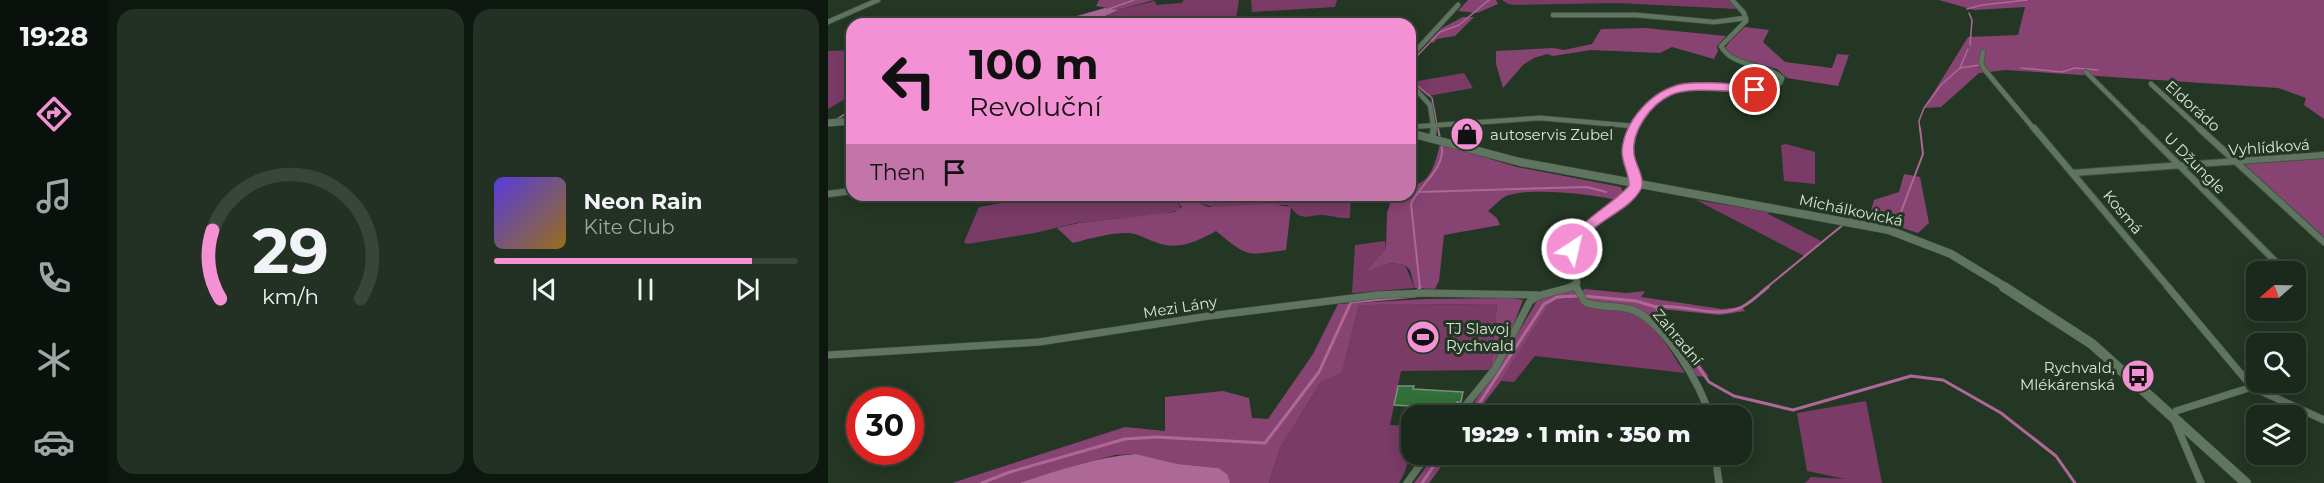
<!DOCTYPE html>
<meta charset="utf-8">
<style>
body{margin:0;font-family:Montserrat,sans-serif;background:#233124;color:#f1f3f6;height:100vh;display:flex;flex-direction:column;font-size:22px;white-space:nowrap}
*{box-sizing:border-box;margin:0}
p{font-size:20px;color:#9fa6a3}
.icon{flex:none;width:33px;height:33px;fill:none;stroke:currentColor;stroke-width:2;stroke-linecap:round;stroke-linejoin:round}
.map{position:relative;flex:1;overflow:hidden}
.sheet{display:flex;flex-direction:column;gap:9px;padding:9px;background:#0e170f;width:720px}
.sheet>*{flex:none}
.banner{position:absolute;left:18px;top:18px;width:570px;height:183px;border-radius:18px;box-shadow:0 3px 15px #0003,0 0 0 2px #38453a;background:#f491d4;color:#111;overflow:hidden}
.needle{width:39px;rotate:250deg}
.buttons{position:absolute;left:1418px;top:261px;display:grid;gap:12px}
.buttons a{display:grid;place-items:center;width:60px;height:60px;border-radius:12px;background:#1a291b;box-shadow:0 3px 15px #0003,0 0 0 2px #38453a;font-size:30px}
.speed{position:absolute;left:18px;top:387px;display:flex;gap:12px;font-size:30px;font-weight:700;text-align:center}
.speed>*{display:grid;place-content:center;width:78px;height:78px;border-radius:50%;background:#1a291b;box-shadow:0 3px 15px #0003,0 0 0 2px #38453a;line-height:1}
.speed .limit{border:9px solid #d22;background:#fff;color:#111}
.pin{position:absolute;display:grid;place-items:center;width:51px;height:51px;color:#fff;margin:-26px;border:3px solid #fff;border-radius:50%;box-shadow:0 2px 6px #0007}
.me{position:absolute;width:66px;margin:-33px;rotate:35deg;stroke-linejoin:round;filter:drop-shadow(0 0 4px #0008)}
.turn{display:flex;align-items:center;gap:21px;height:126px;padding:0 24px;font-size:27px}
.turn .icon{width:78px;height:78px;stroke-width:2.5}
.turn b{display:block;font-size:42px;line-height:51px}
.then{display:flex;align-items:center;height:57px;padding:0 24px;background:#0003;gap:12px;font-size:22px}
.sheet .card{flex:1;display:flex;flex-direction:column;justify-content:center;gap:9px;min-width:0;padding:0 21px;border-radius:18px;background:#233124}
.sheet .dial{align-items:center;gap:0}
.dial svg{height:156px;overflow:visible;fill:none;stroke:#38453a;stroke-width:7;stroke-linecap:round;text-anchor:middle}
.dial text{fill:#f1f3f6;stroke:none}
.song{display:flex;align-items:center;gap:18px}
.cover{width:72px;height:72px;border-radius:9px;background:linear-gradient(135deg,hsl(250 70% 55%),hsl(40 70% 35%))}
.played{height:6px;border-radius:3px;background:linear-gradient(90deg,#f491d4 85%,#38453a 85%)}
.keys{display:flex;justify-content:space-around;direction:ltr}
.sheet .tiles{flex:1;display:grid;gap:9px;grid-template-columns:repeat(2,1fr)}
.trip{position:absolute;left:573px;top:405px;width:351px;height:60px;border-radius:18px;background:#1a291b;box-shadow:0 3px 15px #0003,0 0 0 2px #38453a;font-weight:800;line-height:60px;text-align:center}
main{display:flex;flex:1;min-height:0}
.tab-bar{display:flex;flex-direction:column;width:108px;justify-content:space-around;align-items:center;background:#0a100b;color:#9fa6a3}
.tab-bar .icon{width:42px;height:42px}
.tab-bar .selected{color:#f491d4}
.tab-bar b{font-size:27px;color:#f1f3f6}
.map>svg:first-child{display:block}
.green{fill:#7a3b66}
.forest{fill:#874472}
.water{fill:#ae6897}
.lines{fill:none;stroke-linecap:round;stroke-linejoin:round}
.stream-far2{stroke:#ae6897;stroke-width:1.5}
.stream-far1{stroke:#ae6897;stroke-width:2}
.stream{stroke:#ae6897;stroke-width:3}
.building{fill:#317038;stroke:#7a917a;stroke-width:1.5}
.minor-far2-casing{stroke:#405242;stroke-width:6}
.minor-far1-casing{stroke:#405242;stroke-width:8}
.minor-casing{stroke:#405242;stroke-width:8}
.tertiary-far2-casing{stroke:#405242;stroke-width:8}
.tertiary-far1-casing{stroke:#405242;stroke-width:9}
.tertiary-casing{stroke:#405242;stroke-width:11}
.minor-far2{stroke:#5f7560;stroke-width:4.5}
.minor-far1{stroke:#5f7560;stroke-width:6}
.minor{stroke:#5f7560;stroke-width:7}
.tertiary-far2{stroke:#5f7560;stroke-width:7}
.tertiary-far1{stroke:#5f7560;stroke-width:8}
.tertiary{stroke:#5f7560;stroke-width:10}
.route{fill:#f491d4;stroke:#9f5e8a;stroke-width:1.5}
.labels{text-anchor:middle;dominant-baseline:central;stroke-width:6;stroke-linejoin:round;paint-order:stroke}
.street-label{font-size:15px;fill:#d8e5d8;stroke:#233724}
.poi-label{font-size:15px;fill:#d8e5d8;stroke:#233724;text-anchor:start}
</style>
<main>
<nav class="tab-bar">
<b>19:28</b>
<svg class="icon selected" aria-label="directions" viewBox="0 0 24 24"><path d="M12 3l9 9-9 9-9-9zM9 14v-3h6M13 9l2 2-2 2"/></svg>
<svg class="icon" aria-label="music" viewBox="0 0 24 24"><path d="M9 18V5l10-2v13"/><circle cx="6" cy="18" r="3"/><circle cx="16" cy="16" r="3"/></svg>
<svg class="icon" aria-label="phone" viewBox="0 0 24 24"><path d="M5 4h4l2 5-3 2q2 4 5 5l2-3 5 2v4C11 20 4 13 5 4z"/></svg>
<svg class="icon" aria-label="climate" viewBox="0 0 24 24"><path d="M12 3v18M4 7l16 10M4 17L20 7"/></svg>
<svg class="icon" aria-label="car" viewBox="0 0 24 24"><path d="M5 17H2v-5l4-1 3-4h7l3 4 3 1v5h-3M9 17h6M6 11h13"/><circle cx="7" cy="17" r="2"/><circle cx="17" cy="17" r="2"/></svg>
</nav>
<section class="sheet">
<div class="tiles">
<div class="card dial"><svg viewBox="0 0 100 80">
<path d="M14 69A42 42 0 1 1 86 69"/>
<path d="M14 69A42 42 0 0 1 10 34" stroke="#f491d4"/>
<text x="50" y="56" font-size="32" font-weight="700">29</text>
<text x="50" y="72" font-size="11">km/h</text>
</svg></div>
<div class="card">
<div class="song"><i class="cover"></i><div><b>Neon Rain</b><p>Kite Club</p></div></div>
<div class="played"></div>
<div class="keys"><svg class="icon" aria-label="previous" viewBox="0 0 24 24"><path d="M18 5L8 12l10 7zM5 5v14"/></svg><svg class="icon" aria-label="pause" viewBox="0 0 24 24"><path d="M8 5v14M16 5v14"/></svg><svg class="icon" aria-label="next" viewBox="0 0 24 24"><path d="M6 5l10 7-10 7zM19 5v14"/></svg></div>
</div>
</div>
</section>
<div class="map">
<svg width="1496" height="483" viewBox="0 0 1496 483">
<rect width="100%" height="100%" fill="#233724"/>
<g class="green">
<path d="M356,0H411L408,19C392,29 286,24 261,24L290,10L327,1L328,5L353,3Z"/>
<path d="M423,0H509L507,7L424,12Z"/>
<path d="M674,0H901L909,9L790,3L688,5L680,4Z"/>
<path d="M24,50V95L0,109V51Z"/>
<path d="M636,73L645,88L600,96L584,82Z"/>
<path d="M958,144L987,152V184L956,181L953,145Z"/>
<path d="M220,195H343L352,206V210L335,214L248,223L207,233L139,244L136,242L151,207Z"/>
<path d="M365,195H523L522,218C511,219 503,215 493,215C486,215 479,218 473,216C466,214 465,207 458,205L385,207L371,203Z"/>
<path d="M868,200L942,212L940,214L993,241L978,257Z"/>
<path d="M557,241L558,248L539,270L563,263L577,265L587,288L524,293L527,245Z"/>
<path d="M751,296L760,307C773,308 790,308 803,312C827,320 843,353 857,373L707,356L686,382L673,381L721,305L728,300Z"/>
<path d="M669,304L663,370L573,371L562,425L583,426C583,446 582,466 571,483H441L452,448L493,382L514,371L531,305Z"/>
<path d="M1038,401L1054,483H977L983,477L1017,479L979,471L969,413Z"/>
</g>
<g class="forest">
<path d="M271,0H326L290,10L268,6Z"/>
<path d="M640,0H668L670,4L649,13L630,11Z"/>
<path d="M1111,0H1496V119L1476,105L1478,98L1450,88L1178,70L1151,73L1113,107L1096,108L1140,37L1190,35L1197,7L1146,10Z"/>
<path d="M635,17H646L627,36L609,39L605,43L602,40L614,28Z"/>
<path d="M917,27L941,30L935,42L957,62L1004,68L1009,54L1021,55L1010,86L959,78L949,69L909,58L896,50L902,41Z"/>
<path d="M817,28L898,36L889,46L890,51L886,59L844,47L832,53L763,50L725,56L719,54L706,58L695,65L675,88L668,64V51L726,48L736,50L764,44L773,29Z"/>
<path d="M612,144L689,167L793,187L795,193L788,200C766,194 699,187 678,196C672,199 665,207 660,211L669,218L672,225L616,235L611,281L607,289L587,288L582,270L577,265L563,263L538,271L558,248L559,213L565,195H582V185C603,186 608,160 612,144Z"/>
<path d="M1496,158V237L1416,164Z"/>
<path d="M1076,174L1092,177L1101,223L1090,233L1041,217L1046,200L1071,192Z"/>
<path d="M343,195H365L371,203L380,207L442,204L463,207L458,250C417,256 420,257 388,231C368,242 350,251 327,242C318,239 309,233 300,233C282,233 263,238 245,243L229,228L251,223L347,212L354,207Z"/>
<path d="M743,289L751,296L728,300L721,305L673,381L647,415L637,416L665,375L709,301L714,297Z"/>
<path d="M756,289L798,293L817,291L813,297L894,309L914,307L917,311L892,315L832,309L881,377L868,376L817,315L763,302L754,293Z"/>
<path d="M684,298L695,300L680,339L663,370L669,304L531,305L514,372L493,382L452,448L441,483H402L389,468L350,464L308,454L287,455L253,464L191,483H124L297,427L337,431V397L395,391L421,398L424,418L440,419L485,354L510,304L598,299Z"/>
<path d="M608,454L622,455L601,483H586Z"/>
</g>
<g class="water">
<path d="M277,8L290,10L260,24H231V21Z"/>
<path d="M308,454L350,464L390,468L399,474L402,483H191C229,471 268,457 308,454Z"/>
</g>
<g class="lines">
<g class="stream-far2">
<path d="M281,9L306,0"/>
<path d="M1139,9L1154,5L1199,0"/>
<path d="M1141,13L1144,20L1142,45"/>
<path d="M1132,68L1152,65"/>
<path d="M1193,68L1234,72L1247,68L1270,70"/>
<path d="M9,119L24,110"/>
<path d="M610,130L604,98L585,82V70L589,56L612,32L631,25L661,0"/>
<path d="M1092,130L1091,121L1096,108L1113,85L1132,68L1140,49"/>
</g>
<g class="stream-far1">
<path d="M590,192L759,187L778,192"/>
<path d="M1020,220L1025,216L1068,225L1095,154L1092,128"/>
<path d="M592,288L583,204C591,186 611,174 614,153C615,146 611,136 610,128"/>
<path d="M938,288L1016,224"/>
</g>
<g class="stream">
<path d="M590,291L592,287"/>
<path d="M756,296L808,301L828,307L881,382L906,396L965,410L1083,376L1115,380L1173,413L1228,456L1247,483"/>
<path d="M828,307C855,303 882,318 909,309C920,306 931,294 940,287"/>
<path d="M643,416L716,304L729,297L750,296"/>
<path d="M154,483L182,472L297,439L328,437L437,443L491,372L523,302L588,296"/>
<path d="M594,483L614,454"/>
</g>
</g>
<path class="building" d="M570,386H586L585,389L635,392L633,402H629L628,406L618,405L617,410L580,409L581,406L566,405Z"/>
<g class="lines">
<defs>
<g id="minor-far2">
<path d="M725,15H808L886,22L918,18"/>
<path d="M0,22L50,0"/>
<path d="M1155,52L1153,63L1156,69L1207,130"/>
<path d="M582,61L585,54L630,5"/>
<path d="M1258,72L1316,130"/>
<path d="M582,83L602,105L606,130"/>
<path d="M1323,84L1373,130"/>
<path d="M582,127L712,118L805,126"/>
<path d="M805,130C848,55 894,107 952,83L954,78C937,63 904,67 893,46L918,21L916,13L904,0"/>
</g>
<g id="minor-far1">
<path d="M1206,128L1341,288"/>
<path d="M1314,128L1458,272"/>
<path d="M1371,128L1496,242"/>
<path d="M604,138L606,128"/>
<path d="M1244,173L1496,155"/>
<path d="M0,194L24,191"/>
<path d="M747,285L749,288"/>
<path d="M740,288L749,283L745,245C762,220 795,211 808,183C803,164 797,147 806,128"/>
</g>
<g id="minor">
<path d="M748,287L757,302C773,309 792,304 807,311C839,326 872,384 882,416"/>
<path d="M1340,287L1424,387L1496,420"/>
<path d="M0,355L211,342L381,316L549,295L595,293L709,295"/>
<path d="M629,416L667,369L702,301L713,295L744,287"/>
<path d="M887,454L891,483"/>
<path d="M579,483L600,454"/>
<path d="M1373,483L1345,417L1348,411L1424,387"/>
</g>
<path id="tertiary-far2" d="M0,123L24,121"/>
<path id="tertiary-far1" d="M582,133L692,162L1061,230L1123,254L1179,288"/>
<path id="tertiary" d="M1176,287L1264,344L1418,483"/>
</defs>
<use href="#minor-far2" class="minor-far2-casing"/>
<use href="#minor-far1" class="minor-far1-casing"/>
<use href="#minor" class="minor-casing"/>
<use href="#tertiary-far2" class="tertiary-far2-casing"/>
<use href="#tertiary-far1" class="tertiary-far1-casing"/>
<use href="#tertiary" class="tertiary-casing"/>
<use href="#minor-far2" class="minor-far2"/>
<use href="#minor-far1" class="minor-far1"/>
<use href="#minor" class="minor"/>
<use href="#tertiary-far2" class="tertiary-far2"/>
<use href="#tertiary-far1" class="tertiary-far1"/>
<use href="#tertiary" class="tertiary"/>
</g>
<path class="route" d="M892,83L927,86L933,90C925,96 865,84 843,95C823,104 803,131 806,154C807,164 818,179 813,189C801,211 772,218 757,237C754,241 752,248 749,253H739L737,249C751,219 778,210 801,186C802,174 793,162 794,150C797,120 824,90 854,84C866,82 879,83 892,83Z"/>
<defs>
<symbol id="shop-disc" viewBox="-11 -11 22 22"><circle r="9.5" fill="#f491d4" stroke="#233724"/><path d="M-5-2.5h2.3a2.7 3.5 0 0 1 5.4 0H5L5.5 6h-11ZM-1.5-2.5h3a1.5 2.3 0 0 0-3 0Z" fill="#111"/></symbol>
<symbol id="stadium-disc" viewBox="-11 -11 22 22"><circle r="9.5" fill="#f491d4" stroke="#233724"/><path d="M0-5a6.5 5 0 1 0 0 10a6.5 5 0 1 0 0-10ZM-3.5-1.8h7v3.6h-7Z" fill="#111"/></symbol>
<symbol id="bus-disc" viewBox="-11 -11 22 22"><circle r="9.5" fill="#f491d4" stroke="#233724"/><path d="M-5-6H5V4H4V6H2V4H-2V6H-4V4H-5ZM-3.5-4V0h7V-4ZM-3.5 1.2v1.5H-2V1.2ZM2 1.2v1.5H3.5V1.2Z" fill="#111"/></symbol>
</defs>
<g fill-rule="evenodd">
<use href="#shop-disc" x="620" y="115" width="38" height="38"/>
<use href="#stadium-disc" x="576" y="318" width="38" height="38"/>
<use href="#bus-disc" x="1291" y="357" width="38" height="38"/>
</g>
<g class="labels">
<g class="street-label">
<text transform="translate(1365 106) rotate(42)">Eldorádo</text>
<text transform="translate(1441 147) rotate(-4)">Vyhlídková</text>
<text transform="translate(1367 163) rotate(45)">U Džungle</text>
<text transform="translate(1023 210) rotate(12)">Michálkovická</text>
<text transform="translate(1295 212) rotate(50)">Kosmá</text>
<text transform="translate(352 307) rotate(-9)">Mezi Lány</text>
<text transform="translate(850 337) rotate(50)">Zahradní</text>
</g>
<g class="poi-label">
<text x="662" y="134">autoservis Zubel</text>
<text x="618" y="328">TJ Slavoj<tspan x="618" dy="17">Rychvald</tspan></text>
<text x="1287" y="367" text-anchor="end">Rychvald,<tspan x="1287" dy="17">Mlékárenská</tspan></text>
</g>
</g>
</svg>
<div class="buttons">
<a><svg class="needle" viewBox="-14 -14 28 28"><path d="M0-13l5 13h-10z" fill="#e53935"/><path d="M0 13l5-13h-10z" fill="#9fa6a3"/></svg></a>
<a><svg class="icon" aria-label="search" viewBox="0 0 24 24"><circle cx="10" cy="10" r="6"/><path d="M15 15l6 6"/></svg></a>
<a><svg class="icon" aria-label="layers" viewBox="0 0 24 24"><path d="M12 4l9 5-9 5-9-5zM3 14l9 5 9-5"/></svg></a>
</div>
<div class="speed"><div class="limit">30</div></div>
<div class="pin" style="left:927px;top:90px;background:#d93025"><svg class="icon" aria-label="arrive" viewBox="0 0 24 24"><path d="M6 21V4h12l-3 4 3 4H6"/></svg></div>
<svg class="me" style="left:744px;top:249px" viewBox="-20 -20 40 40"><circle r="17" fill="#f491d4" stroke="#fff" stroke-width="3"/><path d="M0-11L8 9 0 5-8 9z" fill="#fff"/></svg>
<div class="trip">19:29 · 1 min · 350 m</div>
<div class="banner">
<div class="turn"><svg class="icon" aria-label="left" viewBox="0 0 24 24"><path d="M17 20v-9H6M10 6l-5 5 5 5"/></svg><div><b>100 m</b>Revoluční</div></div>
<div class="then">Then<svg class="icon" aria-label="arrive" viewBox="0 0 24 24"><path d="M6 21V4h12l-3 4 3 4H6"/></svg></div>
</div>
</div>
</main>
